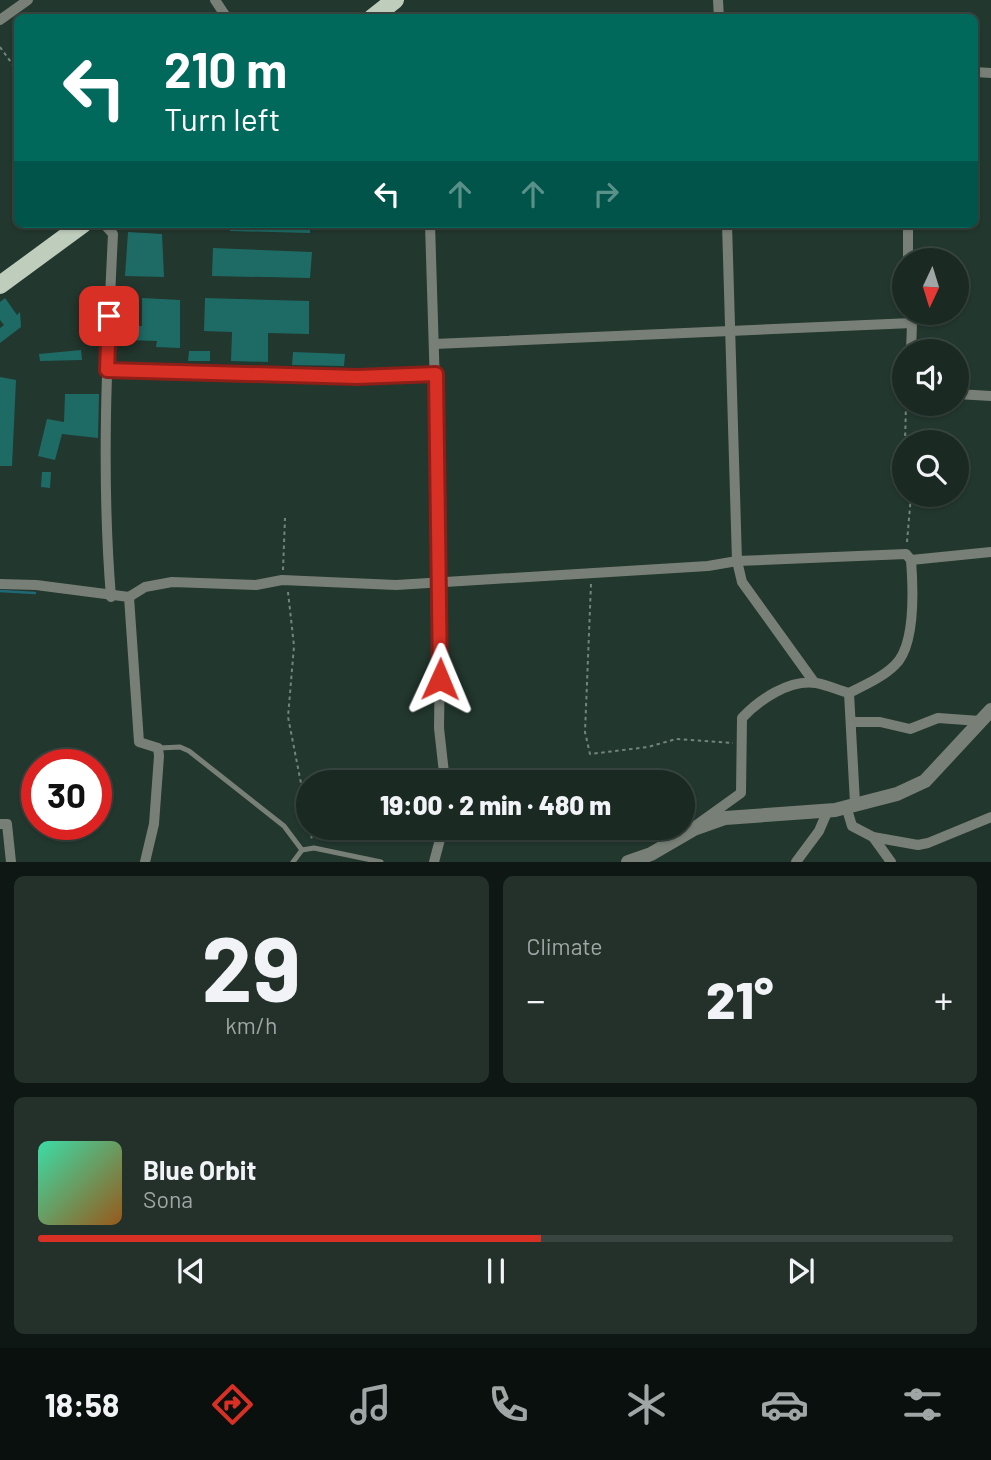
<!DOCTYPE html>
<meta charset="utf-8">
<style>
body{margin:0;font-family:Barlow,sans-serif;background:#23312a;color:#f1f3f6;height:100vh;display:flex;flex-direction:column;font-size:26px;white-space:nowrap}
*{box-sizing:border-box;margin:0}
p{font-size:23px;color:#9fa6a5}
.icon{flex:none;width:38px;height:38px;fill:none;stroke:currentColor;stroke-width:2;stroke-linecap:round;stroke-linejoin:round}
.map{position:relative;height:862px;overflow:hidden}
.details{display:flex;flex-direction:column;gap:14px;padding:14px;background:#0e1713;flex:1}
.details>*{flex:none}
.top-card{position:absolute;left:14px;top:14px;width:964px;height:214px;border-radius:10px;box-shadow:0 2px 5px #0004,0 0 0 2px #384540;background:#00695c;color:#fff;overflow:hidden}
.needle{width:46px;rotate:184deg}
.tools{position:absolute;left:892px;top:248px;display:grid;gap:14px}
.tools a{display:grid;place-items:center;width:77px;height:77px;border-radius:50%;background:#1a2922;box-shadow:0 2px 5px #0004,0 0 0 2px #384540;font-size:35px}
.speed{position:absolute;left:21px;top:749px;display:flex;gap:14px;font-size:35px;font-weight:700;text-align:center}
.speed>*{display:grid;place-content:center;width:91px;height:91px;border-radius:50%;background:#1a2922;box-shadow:0 2px 5px #0004,0 0 0 2px #384540;line-height:1}
.speed .limit{border:10px solid #d22;background:#fff;color:#111}
.pin{position:absolute;display:grid;place-items:center;width:60px;height:60px;color:#fff;margin:-30px;border-radius:14px;box-shadow:0 4px 10px #0006}
.me{position:absolute;width:77px;margin:-38px;rotate:1deg;stroke-linejoin:round;filter:drop-shadow(0 0 5px #0008)}
.turn{display:flex;align-items:center;gap:24px;height:147px;padding:0 35px;font-size:32px}
.turn .icon{width:91px;height:91px;stroke-width:2.5}
.turn b{display:block;font-size:49px;line-height:60px}
.lanes{display:flex;align-items:center;height:66px;padding:0 35px;background:#0003;justify-content:center;gap:35px;direction:ltr}
.lanes .off{opacity:.35}
.big{font-size:52px;font-weight:800;line-height:1.1}
.details .card{flex:1;display:flex;flex-direction:column;justify-content:center;gap:10px;min-width:0;padding:0 24px;border-radius:10px;background:#23312a}
.details .dial{align-items:center;gap:0}
.dial b{font-size:91px;line-height:1}
.song{display:flex;align-items:center;gap:21px}
.cover{width:84px;height:84px;border-radius:10px;background:linear-gradient(135deg,hsl(160 70% 55%),hsl(30 70% 35%))}
.played{height:7px;border-radius:4px;background:linear-gradient(90deg,#d93025 55%,#384540 55%)}
.keys{display:flex;justify-content:space-around;direction:ltr}
.heat{display:flex;justify-content:space-between;align-items:center;font-size:38px;direction:ltr}
.details .tiles{flex:1;display:grid;gap:14px;grid-template-columns:1fr 1fr}
.card:last-child{grid-column:span 2}
.trip{position:absolute;left:296px;top:770px;width:399px;height:70px;border-radius:35px;background:#1a2922;box-shadow:0 2px 5px #0004,0 0 0 2px #384540;font-weight:800;line-height:70px;text-align:center}
.tab-bar{display:flex;height:112px;justify-content:space-around;align-items:center;background:#0a100e;color:#9fa6a5}
.tab-bar .icon{width:49px;height:49px}
.tab-bar .on{color:#d93025}
.tab-bar b{font-size:32px;color:#f1f3f6}
.map>svg:first-child{display:block}
.lines{fill:none;stroke-linecap:round;stroke-linejoin:round}
.stream{stroke:#1f6976;stroke-width:2.5}
.building{fill:#1e6b66}
.path{stroke:#73847c;stroke-width:2;stroke-dasharray:3.5 3.5;stroke-linecap:butt}
.service{stroke:#787f77;stroke-width:5}
.minor{stroke:#787f77;stroke-width:10}
.tertiary{stroke:#787f77;stroke-width:14}
.primary{stroke:#bfcdbc;stroke-width:18}
.route-casing{stroke:#8d1f18;stroke-width:18}
.route{stroke:#d93025;stroke-width:12}
</style>
<div class="map">
<svg width="991" height="862" viewBox="0 0 991 862">
<rect width="100%" height="100%" fill="#22372e"/>
<g class="lines">
<path class="stream" d="M0,591L35,593"/>
</g>
<g class="building">
<path d="M230,224H310V233L230,231Z"/>
<path d="M128,232L162,234L164,277L125,276Z"/>
<path d="M213,248L312,252L310,278L212,276Z"/>
<path d="M5,298L17,315L20,312L21,327L0,343V328L4,325L0,320V302Z"/>
<path d="M142,298L180,300V348L156,347L157,341L125,340V326H142Z"/>
<path d="M205,298L309,301V334L268,333V362L231,361L232,332L204,331Z"/>
<path d="M81,350L82,360L40,361L39,354Z"/>
<path d="M189,351H210V361H188Z"/>
<path d="M293,352L345,354L344,366L292,365Z"/>
<path d="M0,377L16,380L12,466H0Z"/>
<path d="M65,394H99L98,438L62,434L55,460L38,456L47,419L64,422Z"/>
<path d="M42,472H51L50,488L41,487Z"/>
</g>
<g class="lines">
<g class="path">
<path d="M0,47L18,72"/>
<path d="M905,443L906,404"/>
<path d="M907,542L911,495"/>
<path d="M283,570L285,518"/>
<path d="M591,584L585,732L590,754L648,747L676,739L733,743"/>
<path d="M288,592L294,646L288,717L308,819"/>
<path d="M310,828L312,840"/>
</g>
<g class="service">
<path d="M159,748L180,747L189,751L284,826L302,850L314,848L381,862"/>
<path d="M293,862L302,850"/>
</g>
<g class="minor">
<path d="M215,0L227,18"/>
<path d="M718,0L719,18"/>
<path d="M0,20L28,0"/>
<path d="M975,72L991,73"/>
<path d="M104,224L113,234C107,355 101,476 111,597"/>
<path d="M430,224L441,581L439,728L445,782"/>
<path d="M727,224L737,561L742,582L814,682"/>
<path d="M908,261V224"/>
<path d="M434,344L912,323L911,352"/>
<path d="M107,370L357,377L436,375"/>
<path d="M957,394L991,396"/>
<path d="M0,584L36,585L129,597L145,587L172,582L256,585L282,580L396,585L708,566L737,561L906,554L911,560L991,552"/>
<path d="M129,597L139,742L158,748L159,756L154,824L145,862"/>
<path d="M852,722H880L910,729L938,718L980,721"/>
<path d="M855,803L849,693C865,685 883,677 895,665C916,645 913,586 911,560"/>
<path d="M846,806L852,826L873,837L891,862"/>
<path d="M0,824H7L11,862"/>
<path d="M695,826L741,793L742,718C759,700 789,679 816,683C827,685 838,690 849,693"/>
<path d="M873,837L918,845L928,843L991,817"/>
<path d="M434,862L443,828"/>
<path d="M796,862L819,831L828,810"/>
</g>
<path class="tertiary" d="M628,862L651,854L694,829L725,818L835,810L897,794L925,781L991,710"/>
<g class="primary">
<path d="M372,18L395,0"/>
<path d="M0,285L83,224"/>
</g>
</g>
<g class="lines">
<defs>
<path id="route" d="M109,316L107,370L357,377L436,374L440,679"/>
</defs>
<use href="#route" class="route-casing"/>
<use href="#route" class="route"/>
</g>
</svg>
<div class="tools">
<a><svg class="needle" viewBox="-14 -14 28 28"><path d="M0-13l5 13h-10z" fill="#e53935"/><path d="M0 13l5-13h-10z" fill="#9fa6a5"/></svg></a>
<a><svg class="icon" aria-label="sound" viewBox="0 0 24 24"><path d="M4 9h4l5-4v14l-5-4H4zM17 9q2 3 0 6"/></svg></a>
<a><svg class="icon" aria-label="search" viewBox="0 0 24 24"><circle cx="10" cy="10" r="6"/><path d="M15 15l6 6"/></svg></a>
</div>
<div class="speed"><div class="limit">30</div></div>
<div class="pin" style="left:109px;top:316px;background:#d93025"><svg class="icon" aria-label="arrive" viewBox="0 0 24 24"><path d="M6 21V4h12l-3 4 3 4H6"/></svg></div>
<svg class="me" style="left:440px;top:679px" viewBox="-20 -20 40 40"><path d="M0-17L14 15 0 8-14 15z" fill="#d93025" stroke="#fff" stroke-width="4"/></svg>
<div class="trip">19:00 · 2 min · 480 m</div>
<div class="top-card">
<div class="turn"><svg class="icon" aria-label="left" viewBox="0 0 24 24"><path d="M17 20v-9H6M10 6l-5 5 5 5"/></svg><div><b>210 m</b>Turn left</div></div>
<div class="lanes"><svg class="icon" aria-label="left" viewBox="0 0 24 24"><path d="M17 20v-9H6M10 6l-5 5 5 5"/></svg><svg class="icon off" aria-label="ahead" viewBox="0 0 24 24"><path d="M12 20V5M6 11l6-6 6 6"/></svg><svg class="icon off" aria-label="ahead" viewBox="0 0 24 24"><path d="M12 20V5M6 11l6-6 6 6"/></svg><svg class="icon off" aria-label="right" viewBox="0 0 24 24"><path d="M7 20v-9h11M14 6l5 5-5 5"/></svg></div>
</div>
</div>
<section class="details">
<div class="tiles">
<div class="card dial"><b>29</b><p>km/h</p></div>
<div class="card"><p>Climate</p>
<div class="heat"><a>−</a><b class="big">21°</b><a>+</a></div>
</div>
<div class="card">
<div class="song"><i class="cover"></i><div><b>Blue Orbit</b><p>Sona</p></div></div>
<div class="played"></div>
<div class="keys"><svg class="icon" aria-label="previous" viewBox="0 0 24 24"><path d="M18 5L8 12l10 7zM5 5v14"/></svg><svg class="icon" aria-label="pause" viewBox="0 0 24 24"><path d="M8 5v14M16 5v14"/></svg><svg class="icon" aria-label="next" viewBox="0 0 24 24"><path d="M6 5l10 7-10 7zM19 5v14"/></svg></div>
</div>
</div>
</section>
<nav class="tab-bar">
<b>18:58</b>
<svg class="icon on" aria-label="directions" viewBox="0 0 24 24"><path d="M12 3l9 9-9 9-9-9zM9 14v-3h6M13 9l2 2-2 2"/></svg>
<svg class="icon" aria-label="music" viewBox="0 0 24 24"><path d="M9 18V5l10-2v13"/><circle cx="6" cy="18" r="3"/><circle cx="16" cy="16" r="3"/></svg>
<svg class="icon" aria-label="phone" viewBox="0 0 24 24"><path d="M5 4h4l2 5-3 2q2 4 5 5l2-3 5 2v4C11 20 4 13 5 4z"/></svg>
<svg class="icon" aria-label="climate" viewBox="0 0 24 24"><path d="M12 3v18M4 7l16 10M4 17L20 7"/></svg>
<svg class="icon" aria-label="car" viewBox="0 0 24 24"><path d="M5 17H2v-5l4-1 3-4h7l3 4 3 1v5h-3M9 17h6M6 11h13"/><circle cx="7" cy="17" r="2"/><circle cx="17" cy="17" r="2"/></svg>
<svg class="icon" aria-label="filters" viewBox="0 0 24 24"><path d="M4 7h16M4 17h16"/><circle cx="9" cy="7" r="2"/><circle cx="15" cy="17" r="2"/></svg>
</nav>
